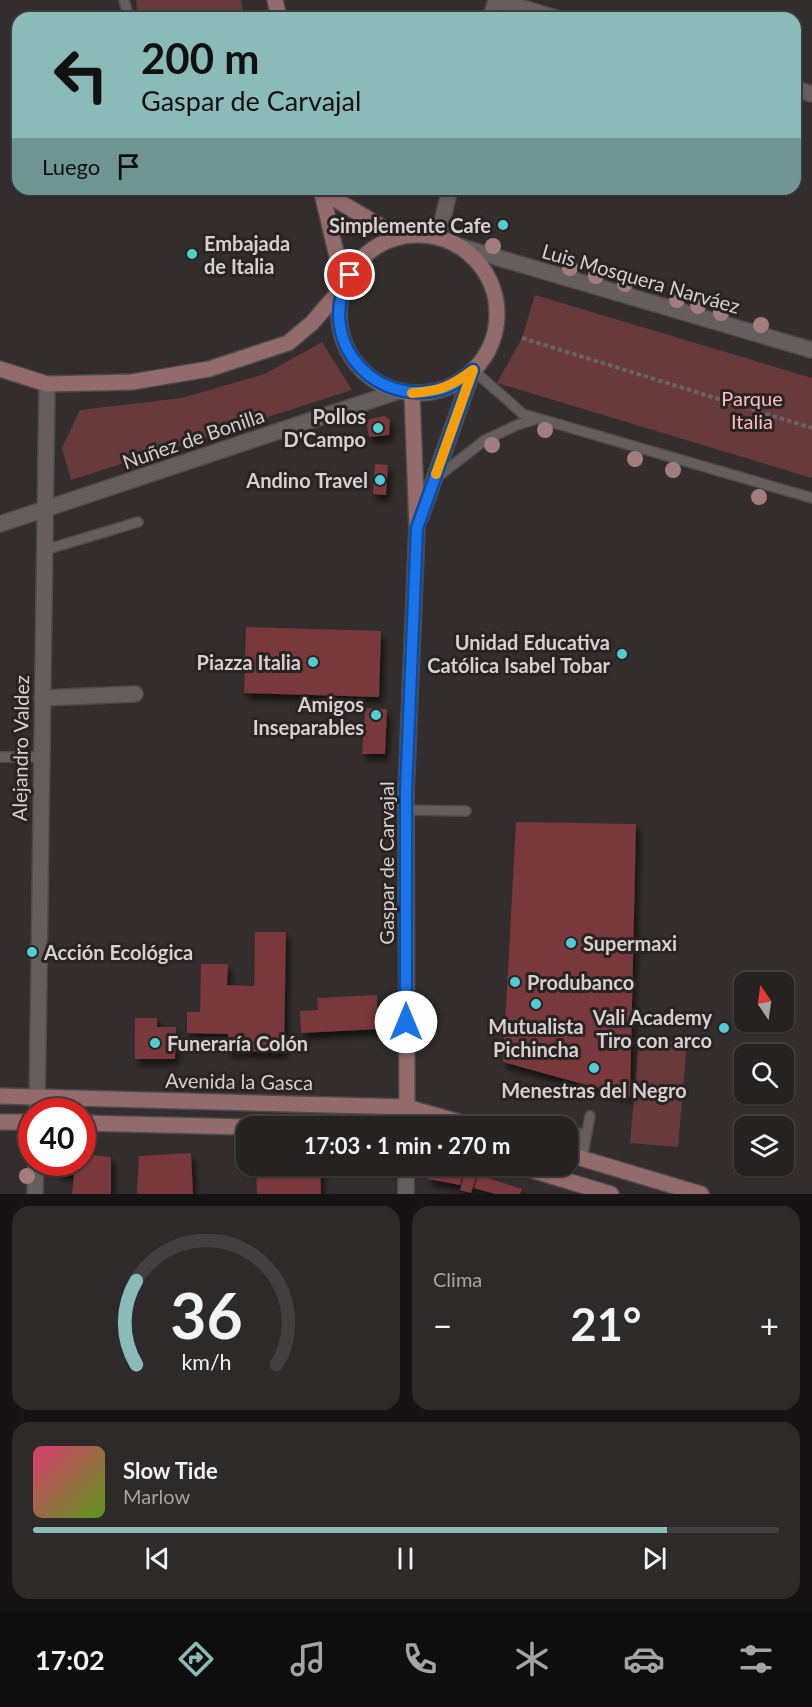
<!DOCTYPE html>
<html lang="es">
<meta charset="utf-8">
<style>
body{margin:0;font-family:Lato,sans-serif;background:#2e2a2a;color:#f1f3f6;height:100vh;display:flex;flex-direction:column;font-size:22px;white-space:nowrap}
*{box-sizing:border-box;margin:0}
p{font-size:20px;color:#a4a4a5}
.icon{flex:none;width:33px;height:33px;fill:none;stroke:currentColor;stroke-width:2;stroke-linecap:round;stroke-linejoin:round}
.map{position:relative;height:1194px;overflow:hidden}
.sheet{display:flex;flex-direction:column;gap:12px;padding:12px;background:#151313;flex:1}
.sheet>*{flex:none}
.banner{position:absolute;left:12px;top:12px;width:789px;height:183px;border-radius:18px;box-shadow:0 2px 4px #0004,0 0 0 2px #423f40;background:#8bbbb9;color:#111;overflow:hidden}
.needle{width:39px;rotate:347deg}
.tools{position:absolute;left:734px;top:972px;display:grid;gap:12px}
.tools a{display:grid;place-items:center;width:60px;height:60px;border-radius:12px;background:#262222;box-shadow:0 2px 4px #0004,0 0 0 2px #423f40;font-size:30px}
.speed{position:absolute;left:18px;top:1098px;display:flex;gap:12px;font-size:30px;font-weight:700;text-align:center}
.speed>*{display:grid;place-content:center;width:78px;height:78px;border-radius:50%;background:#262222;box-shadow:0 2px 4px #0004,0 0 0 2px #423f40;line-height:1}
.speed .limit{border:9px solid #d22;background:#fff;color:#111}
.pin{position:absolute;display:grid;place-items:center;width:51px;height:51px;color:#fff;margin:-26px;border:3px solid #fff;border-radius:50%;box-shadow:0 2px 6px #0007}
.me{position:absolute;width:66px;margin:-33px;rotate:0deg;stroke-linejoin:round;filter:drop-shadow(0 0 4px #0008)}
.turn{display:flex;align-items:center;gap:21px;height:126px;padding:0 30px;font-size:27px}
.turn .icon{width:78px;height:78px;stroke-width:2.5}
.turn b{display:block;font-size:42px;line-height:51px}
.then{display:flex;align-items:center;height:57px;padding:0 30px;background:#0003;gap:12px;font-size:22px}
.big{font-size:45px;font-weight:700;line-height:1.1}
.sheet .widget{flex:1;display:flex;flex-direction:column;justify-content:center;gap:9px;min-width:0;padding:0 21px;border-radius:18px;background:#2e2a2a}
.sheet .dial{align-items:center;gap:0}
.dial svg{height:156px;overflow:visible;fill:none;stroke:#423f40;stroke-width:7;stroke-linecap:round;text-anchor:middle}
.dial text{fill:#f1f3f6;stroke:none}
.song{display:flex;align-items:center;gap:18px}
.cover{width:72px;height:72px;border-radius:9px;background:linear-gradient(135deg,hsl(340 70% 55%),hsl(90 70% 35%))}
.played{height:6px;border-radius:3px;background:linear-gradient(90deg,#8bbbb9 85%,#423f40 85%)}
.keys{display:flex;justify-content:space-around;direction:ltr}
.heat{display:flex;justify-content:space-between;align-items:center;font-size:33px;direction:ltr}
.sheet .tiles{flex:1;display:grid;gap:12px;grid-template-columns:1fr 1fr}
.widget:last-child{grid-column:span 2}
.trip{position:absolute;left:236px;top:1116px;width:342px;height:60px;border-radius:18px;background:#262222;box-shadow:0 2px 4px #0004,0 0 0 2px #423f40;font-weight:700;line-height:60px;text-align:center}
.tabs{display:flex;height:96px;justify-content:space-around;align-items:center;background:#0f0e0e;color:#a4a4a5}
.tabs .icon{width:42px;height:42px}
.tabs .current{color:#8bbbb9}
.tabs b{font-size:27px;color:#f1f3f6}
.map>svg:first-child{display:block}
.green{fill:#683a3b}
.building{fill:#79383a;filter:url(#shadow)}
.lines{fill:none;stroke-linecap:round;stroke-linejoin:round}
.lane-casing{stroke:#4f4a4a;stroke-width:12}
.street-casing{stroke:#4f4a4a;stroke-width:18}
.secondary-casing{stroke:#4f4a4a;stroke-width:18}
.path{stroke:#686363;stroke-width:4;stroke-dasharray:4.5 3;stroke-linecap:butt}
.lane{stroke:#665e5e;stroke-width:9}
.street{stroke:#665e5e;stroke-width:15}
.secondary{stroke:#936b6c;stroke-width:15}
.tree{fill:#a27d7d}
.route-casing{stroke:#114b97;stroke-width:15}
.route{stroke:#1a73e8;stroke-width:10}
.slow{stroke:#f59e0b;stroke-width:10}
.poi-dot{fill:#51ccd2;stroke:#292323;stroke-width:2}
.labels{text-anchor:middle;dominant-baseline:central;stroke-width:6;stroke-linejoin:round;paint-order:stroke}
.poi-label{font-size:20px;font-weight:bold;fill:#d5d1d1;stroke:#292323;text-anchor:end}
.street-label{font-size:20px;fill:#d5d1d1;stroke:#292323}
.park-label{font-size:20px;fill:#fdbfbe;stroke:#292323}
</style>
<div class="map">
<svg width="812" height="1194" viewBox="0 0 812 1194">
<defs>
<filter id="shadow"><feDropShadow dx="3.5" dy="6" stdDeviation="3" flood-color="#0009"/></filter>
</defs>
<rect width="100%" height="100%" fill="#332d2d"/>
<g class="green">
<path d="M136,0H241L245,18H138Z"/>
<path d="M535,295L812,378V478L497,383L522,338Z"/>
<path d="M322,342L352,390L71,480L62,448L80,410L182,398L265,374Z"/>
<path d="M639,1039L687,1043L678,1147L630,1143Z"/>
</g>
<g class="building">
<path d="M385,416L390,420L389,435L369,437L366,420Z"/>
<path d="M375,464L388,465L386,495L373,494Z"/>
<path d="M246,627L381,631L379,697L244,693Z"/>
<path d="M365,708L387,709L385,754H362Z"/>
<path d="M516,822L636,824L630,1097L503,1062Z"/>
<path d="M255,932H286L284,1052L228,1051V1034L187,1033V1012H200L201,964H228L227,985L254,986Z"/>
<path d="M377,995L378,1029L301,1033L300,1011L318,1010L317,998Z"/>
<path d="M135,1018H157V1027H176L175,1059H135Z"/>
<path d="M191,1153L193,1194H137L139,1156Z"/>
<path d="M82,1154L111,1157V1194H72L74,1175L59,1174L61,1162H82Z"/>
<path d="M256,1166H320L321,1194H257Z"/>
<path d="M430,1166H447L464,1170L460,1185L428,1179Z"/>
<path d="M465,1170L477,1175L471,1193L460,1190Z"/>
<path d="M478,1175L522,1189L520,1194H495L474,1188Z"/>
</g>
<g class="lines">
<defs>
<g id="lane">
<path d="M124,0L129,18"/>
<path d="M250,189L321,191"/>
<path d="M473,370L523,414L812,498"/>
<path d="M436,478L485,440L517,425L537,419"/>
<path d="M45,550L138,522"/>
<path d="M0,757H41"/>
<path d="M406,810L466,811"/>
<path d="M574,1156L579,1133"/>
<path d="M582,1159L590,1116"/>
</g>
<g id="street">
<path d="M496,0L556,18"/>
<path d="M491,18L496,0"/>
<path d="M795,89L812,94"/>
<path d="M438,238L450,189"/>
<path d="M458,246L812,350"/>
<path d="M0,524L399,391"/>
<path d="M42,698L135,694"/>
<path d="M37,1112L47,384"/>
<path d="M35,1194L36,1162"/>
<path d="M406,1194V1166"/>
</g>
<g id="secondary">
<path d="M275,0L279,18"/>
<path d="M321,191L399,237"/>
<circle cx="418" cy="314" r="79"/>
<path d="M0,369L47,384L132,382L209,369L288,343L312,323L344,286L321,189"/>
<path d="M420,519L473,370"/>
<path d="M0,1096L406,1107L473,1126"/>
<path d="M0,1122H32"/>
<path d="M82,1123L246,1127"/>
<path d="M407,1126L406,791L417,528L412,393"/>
<path d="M567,1154L701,1194"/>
<path d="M518,1166L611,1194"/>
</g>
</defs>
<use href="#lane" class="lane-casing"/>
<use href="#street" class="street-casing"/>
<use href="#secondary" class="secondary-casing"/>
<path class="path" d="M522,338L812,428"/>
<use href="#lane" class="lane"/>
<use href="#street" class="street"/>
<use href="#secondary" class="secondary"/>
</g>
<g class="tree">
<circle cx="493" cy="246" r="8"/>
<circle cx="570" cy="268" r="8"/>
<circle cx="596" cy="276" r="8"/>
<circle cx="625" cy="284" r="8"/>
<circle cx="677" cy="300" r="8"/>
<circle cx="698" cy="306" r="8"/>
<circle cx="721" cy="313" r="8"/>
<circle cx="761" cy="325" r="8"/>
<circle cx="545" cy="430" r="8"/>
<circle cx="492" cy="445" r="8"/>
<circle cx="635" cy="459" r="8"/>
<circle cx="673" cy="470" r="8"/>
<circle cx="759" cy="497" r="8"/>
<circle cx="27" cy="1176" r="8"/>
</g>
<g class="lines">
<defs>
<path id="route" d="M350,275C316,334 366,402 433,391C449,389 461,380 473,370L417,528L406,791V1022"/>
</defs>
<use href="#route" class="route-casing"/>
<use href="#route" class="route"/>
<path class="slow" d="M412,393C440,391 450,387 473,370L436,474"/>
</g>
<g class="poi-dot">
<circle cx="503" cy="225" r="6"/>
<circle cx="192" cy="254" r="6"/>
<circle cx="378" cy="428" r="6"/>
<circle cx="380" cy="480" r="6"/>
<circle cx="622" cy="654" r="6"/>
<circle cx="313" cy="662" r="6"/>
<circle cx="376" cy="715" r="6"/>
<circle cx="571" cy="943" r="6"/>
<circle cx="32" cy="952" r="6"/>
<circle cx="515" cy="982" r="6"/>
<circle cx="536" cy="1004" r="6"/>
<circle cx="724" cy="1028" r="6"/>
<circle cx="155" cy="1043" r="6"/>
<circle cx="594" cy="1068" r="6"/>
</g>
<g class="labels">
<g class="poi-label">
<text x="491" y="225">Simplemente Cafe</text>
<text x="204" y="243" text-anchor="start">Embajada<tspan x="204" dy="23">de Italia</tspan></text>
<text x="366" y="416">Pollos<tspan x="366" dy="23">D'Campo</tspan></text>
<text x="368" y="480">Andino Travel</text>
<text x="610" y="642">Unidad Educativa<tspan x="610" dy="23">Católica Isabel Tobar</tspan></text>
<text x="301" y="662">Piazza Italia</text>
<text x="364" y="704">Amigos<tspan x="364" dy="23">Inseparables</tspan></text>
<text x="583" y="943" text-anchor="start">Supermaxi</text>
<text x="44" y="952" text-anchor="start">Acción Ecológica</text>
<text x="527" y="982" text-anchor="start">Produbanco</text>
<text x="712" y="1017">Vali Academy<tspan x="712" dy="23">Tiro con arco</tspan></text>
<text x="536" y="1026" text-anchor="middle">Mutualista<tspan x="536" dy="23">Pichincha</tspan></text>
<text x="167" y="1043" text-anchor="start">Funeraría Colón</text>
<text x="594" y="1090" text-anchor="middle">Menestras del Negro</text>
</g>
<g class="street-label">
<text transform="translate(641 278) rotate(16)">Luis Mosquera Narváez</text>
<text transform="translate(193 438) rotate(-19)">Nuñez de Bonilla</text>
<text transform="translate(20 748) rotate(-89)">Alejandro Valdez</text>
<text transform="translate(386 863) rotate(-90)">Gaspar de Carvajal</text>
<text transform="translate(239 1081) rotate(1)">Avenida la Gasca</text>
</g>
<g class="park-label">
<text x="752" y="398">Parque<tspan x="752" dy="23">Italia</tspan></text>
</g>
</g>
</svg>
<div class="tools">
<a><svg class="needle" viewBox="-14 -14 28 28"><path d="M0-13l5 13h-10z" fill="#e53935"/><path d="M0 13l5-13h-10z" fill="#a4a4a5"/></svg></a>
<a><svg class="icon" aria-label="search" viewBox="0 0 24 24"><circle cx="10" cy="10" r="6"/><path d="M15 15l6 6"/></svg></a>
<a><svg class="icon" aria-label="layers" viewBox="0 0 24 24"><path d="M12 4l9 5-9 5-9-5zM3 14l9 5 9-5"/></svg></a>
</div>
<div class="speed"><div class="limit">40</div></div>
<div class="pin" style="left:350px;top:275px;background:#d93025"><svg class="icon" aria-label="arrive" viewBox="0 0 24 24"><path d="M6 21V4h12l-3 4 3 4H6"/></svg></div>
<svg class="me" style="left:406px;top:1022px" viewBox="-20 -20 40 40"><circle r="19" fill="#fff"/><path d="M0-13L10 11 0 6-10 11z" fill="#1a73e8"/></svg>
<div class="trip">17:03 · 1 min · 270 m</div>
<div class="banner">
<div class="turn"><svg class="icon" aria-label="left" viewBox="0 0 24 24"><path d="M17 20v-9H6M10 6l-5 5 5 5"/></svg><div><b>200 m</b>Gaspar de Carvajal</div></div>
<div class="then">Luego<svg class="icon" aria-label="arrive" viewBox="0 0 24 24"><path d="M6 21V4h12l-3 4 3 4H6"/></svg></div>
</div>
</div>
<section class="sheet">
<div class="tiles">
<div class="widget dial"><svg viewBox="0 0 100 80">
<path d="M14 69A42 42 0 1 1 86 69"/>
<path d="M14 69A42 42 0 0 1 14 26" stroke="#8bbbb9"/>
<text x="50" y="56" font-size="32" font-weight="700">36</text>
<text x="50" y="72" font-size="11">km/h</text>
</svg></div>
<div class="widget"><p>Clima</p>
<div class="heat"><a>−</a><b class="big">21°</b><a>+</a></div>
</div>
<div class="widget">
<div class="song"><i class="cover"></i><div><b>Slow Tide</b><p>Marlow</p></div></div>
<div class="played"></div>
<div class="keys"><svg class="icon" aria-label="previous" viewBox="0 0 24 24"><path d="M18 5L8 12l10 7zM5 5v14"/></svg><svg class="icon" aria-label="pause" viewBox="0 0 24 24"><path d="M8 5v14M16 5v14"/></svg><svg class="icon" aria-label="next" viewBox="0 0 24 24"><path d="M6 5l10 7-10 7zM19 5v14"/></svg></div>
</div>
</div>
</section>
<nav class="tabs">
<b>17:02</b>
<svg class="icon current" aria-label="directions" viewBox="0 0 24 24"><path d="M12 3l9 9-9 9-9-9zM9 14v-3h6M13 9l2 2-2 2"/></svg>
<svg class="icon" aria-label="music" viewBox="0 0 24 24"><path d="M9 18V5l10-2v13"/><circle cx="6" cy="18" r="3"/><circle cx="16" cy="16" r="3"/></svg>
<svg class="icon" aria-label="phone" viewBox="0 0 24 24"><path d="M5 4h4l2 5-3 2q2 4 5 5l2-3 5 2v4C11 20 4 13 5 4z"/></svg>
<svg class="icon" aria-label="climate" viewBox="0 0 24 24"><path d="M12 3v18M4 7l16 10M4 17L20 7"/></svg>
<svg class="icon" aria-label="car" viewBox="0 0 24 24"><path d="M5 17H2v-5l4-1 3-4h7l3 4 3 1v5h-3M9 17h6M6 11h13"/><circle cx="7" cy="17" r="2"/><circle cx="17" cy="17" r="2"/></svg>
<svg class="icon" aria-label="filters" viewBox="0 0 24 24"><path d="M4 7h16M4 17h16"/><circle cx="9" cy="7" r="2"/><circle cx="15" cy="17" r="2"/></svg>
</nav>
